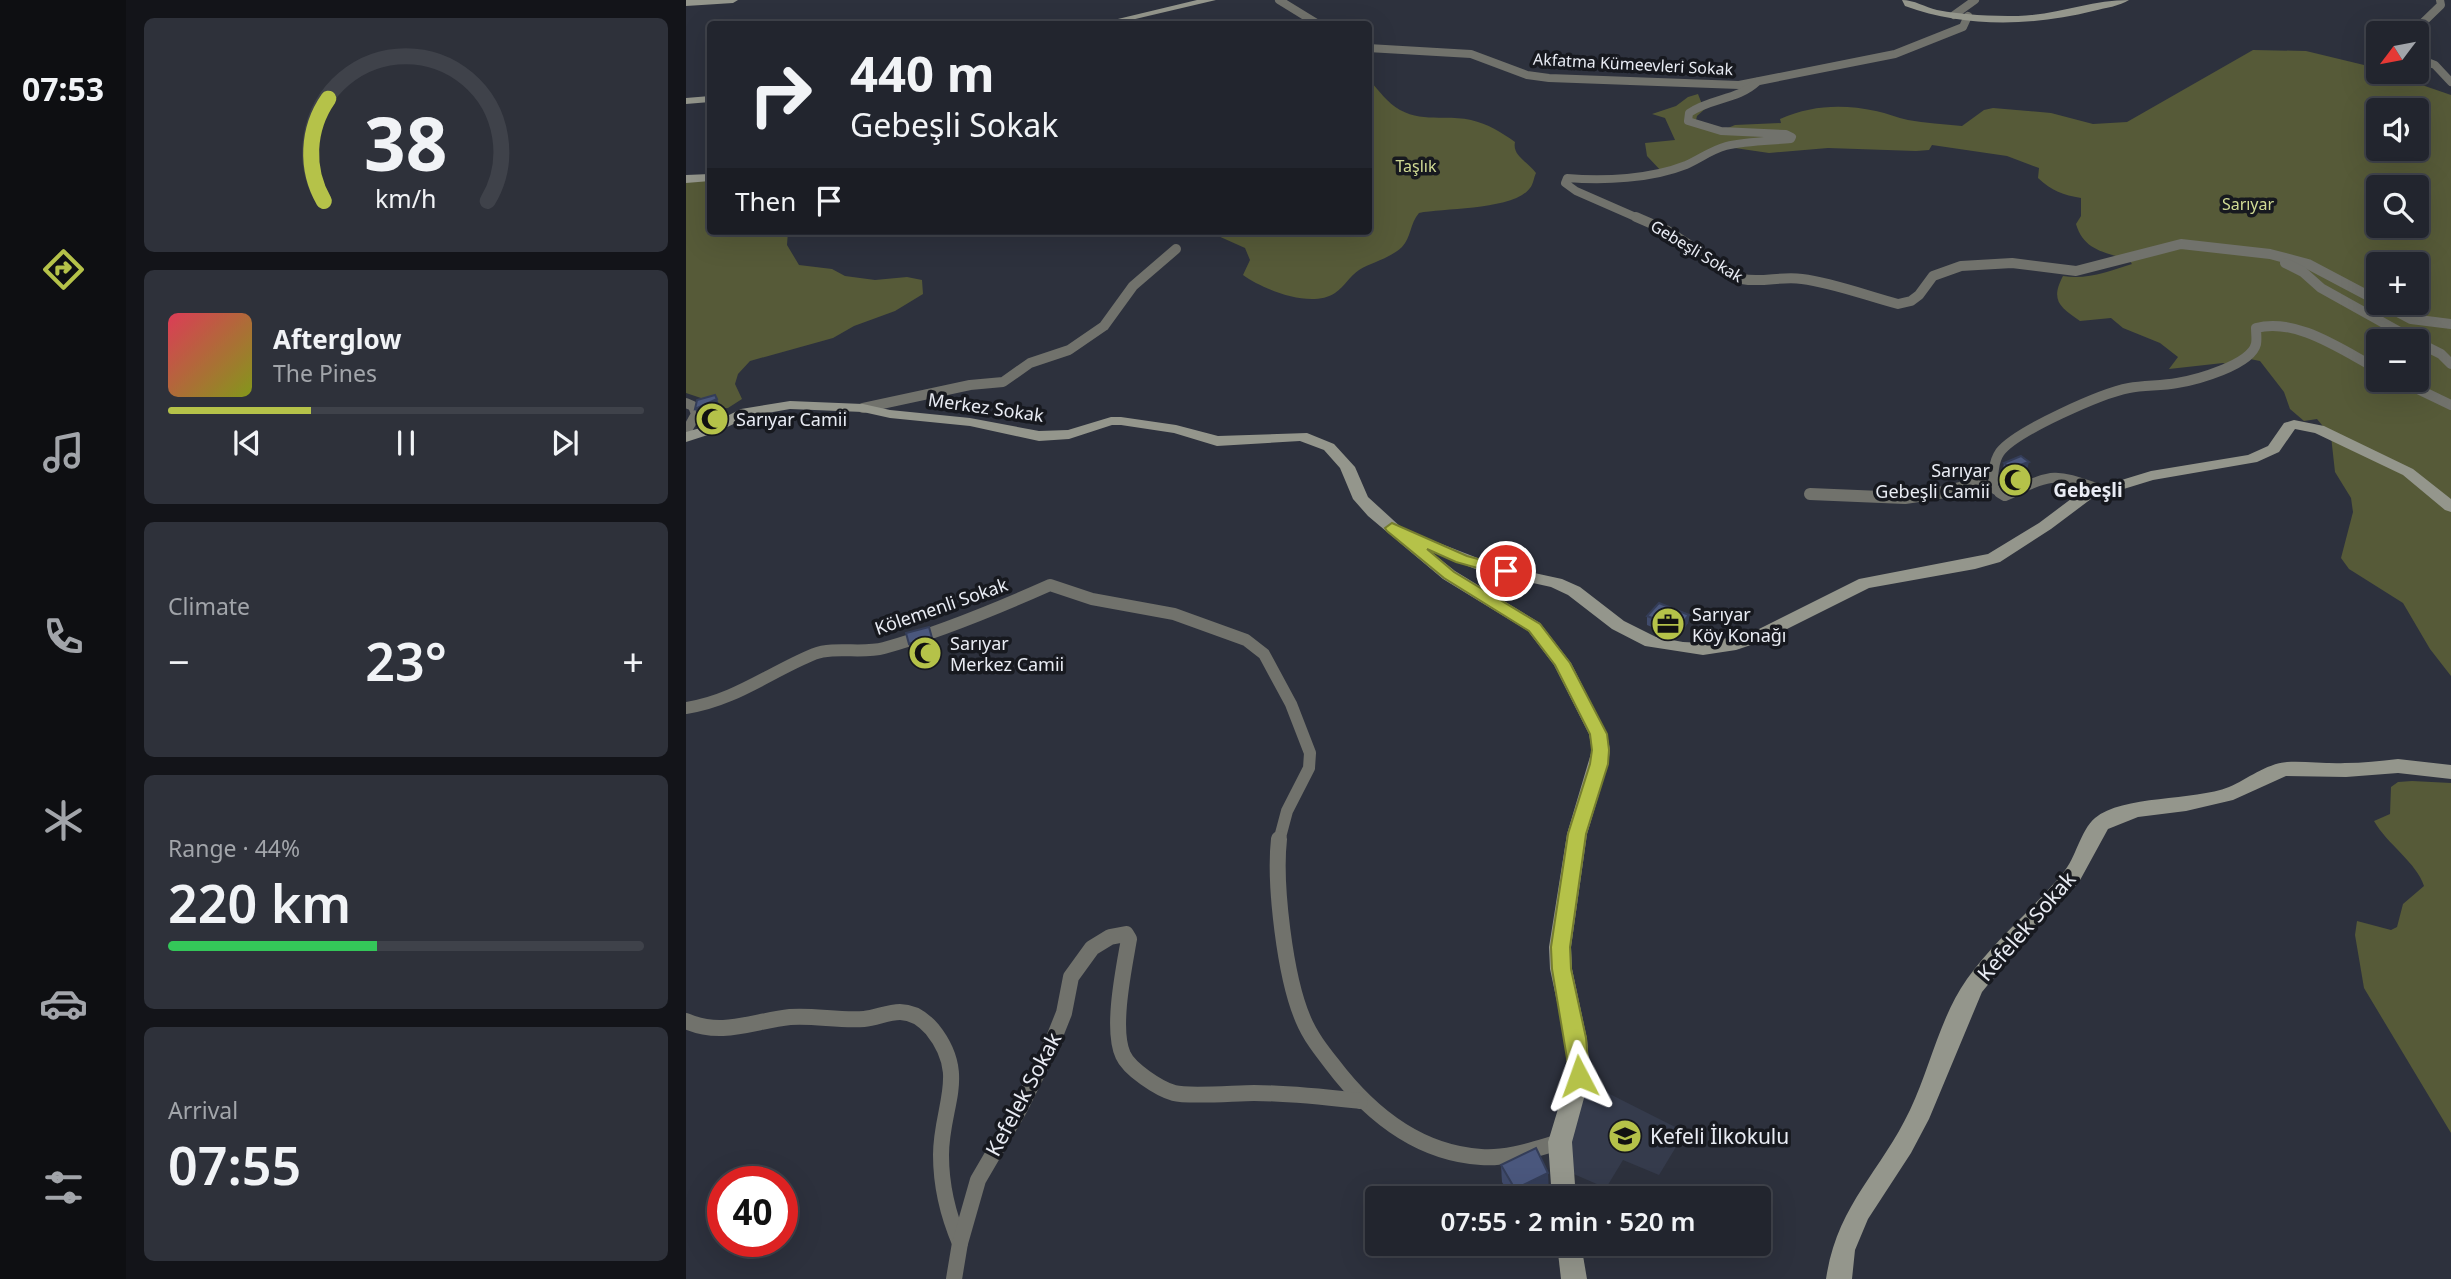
<!DOCTYPE html>
<meta charset="utf-8">
<style>
body{margin:0;font-family:"Noto Sans",sans-serif;background:#2e313a;color:#f1f3f6;height:100vh;display:flex;flex-direction:column;font-size:26px;white-space:nowrap}
*{box-sizing:border-box;margin:0}
p{font-size:23px;color:#a2a5aa}
.icon{flex:none;width:38px;height:38px;fill:none;stroke:currentColor;stroke-width:2;stroke-linecap:round;stroke-linejoin:round}
.map{position:relative;flex:1;overflow:hidden}
.drawer{display:flex;flex-direction:column;gap:18px;padding:18px;background:#131419;width:560px}
.drawer>*{flex:none}
.banner{position:absolute;left:21px;top:21px;width:665px;height:214px;border-radius:7px;box-shadow:0 7px 28px #0002,0 0 0 2px #3f424a;background:#22252e;color:#f1f3f6;overflow:hidden}
.needle{width:46px;rotate:238deg}
.buttons{position:absolute;left:1680px;top:21px;display:grid;gap:14px}
.buttons a{display:grid;place-items:center;width:63px;height:63px;border-radius:7px;background:#22252e;box-shadow:0 7px 28px #0002,0 0 0 2px #3f424a;font-size:35px}
.speed{position:absolute;left:21px;top:1166px;display:flex;gap:14px;font-size:35px;font-weight:700;text-align:center}
.speed>*{display:grid;place-content:center;width:91px;height:91px;border-radius:50%;background:#22252e;box-shadow:0 7px 28px #0002,0 0 0 2px #3f424a;line-height:1}
.speed .limit{border:10px solid #d22;background:#fff;color:#111}
.pin{position:absolute;display:grid;place-items:center;width:60px;height:60px;color:#fff;margin:-30px;border:4px solid #fff;border-radius:50%;box-shadow:0 2px 7px #0007}
.me{position:absolute;width:77px;margin:-38px;rotate:356deg;stroke-linejoin:round;filter:drop-shadow(0 0 5px #0008)}
.turn{display:flex;align-items:center;gap:24px;height:147px;padding:0 28px;font-size:32px}
.turn .icon{width:91px;height:91px;stroke-width:2.5}
.turn b{display:block;font-size:49px;line-height:60px}
.then{display:flex;align-items:center;height:66px;padding:0 28px;background:#0003;gap:14px;font-size:26px}
.big{font-size:52px;font-weight:600;line-height:1.1}
.drawer .card{flex:1;display:flex;flex-direction:column;justify-content:center;gap:10px;min-width:0;padding:0 24px;border-radius:10px;background:#2e313a}
.drawer .dial{align-items:center;gap:0}
.dial svg{height:182px;overflow:visible;fill:none;stroke:#3f424a;stroke-width:7;stroke-linecap:round;text-anchor:middle}
.dial text{fill:#f1f3f6;stroke:none}
.song{display:flex;align-items:center;gap:21px}
.cover{width:84px;height:84px;border-radius:10px;background:linear-gradient(135deg,hsl(350 70% 55%),hsl(70 70% 35%))}
.played{height:7px;border-radius:4px;background:linear-gradient(90deg,#b5c249 30%,#3f424a 30%)}
.keys{display:flex;justify-content:space-around;direction:ltr}
.heat{display:flex;justify-content:space-between;align-items:center;font-size:38px;direction:ltr}
.charge{height:10px;border-radius:5px;background:linear-gradient(90deg,#34c759 44%,#3f424a 0)}
.trip{position:absolute;left:679px;top:1186px;width:406px;height:70px;border-radius:7px;background:#22252e;box-shadow:0 7px 28px #0002,0 0 0 2px #3f424a;font-weight:600;line-height:70px;text-align:center}
main{display:flex;flex:1;min-height:0}
.dock{display:flex;flex-direction:column;width:126px;justify-content:space-around;align-items:center;background:#0e0f12;color:#a2a5aa}
.dock .icon{width:49px;height:49px}
.dock .selected{color:#b5c249}
.dock b{font-size:32px;color:#f1f3f6}
.map>svg:first-child{display:block}
.built{fill:#353b4c}
.green{fill:#565a38;fill-rule:evenodd}
.lines{fill:none;stroke-linecap:round;stroke-linejoin:round}
.street-far3{stroke:#71726c;stroke-width:8}
.street-far2{stroke:#71726c;stroke-width:10}
.street-far1{stroke:#71726c;stroke-width:12}
.street{stroke:#71726c;stroke-width:16}
.secondary{fill:#94968c;fill-rule:evenodd}
.wall{fill:#404b6c}
.shaded-wall{fill:#343d58}
.building{fill:#4a577d;stroke:#343d58;stroke-width:2}
.route{fill:#b5c249;stroke:#767e2f;stroke-width:2}
.labels{text-anchor:middle;dominant-baseline:central;stroke-width:7;stroke-linejoin:round;paint-order:stroke}
.far-street-label{font-size:16px;fill:#e9ecf4;stroke:#17191f}
.far-park-label{font-size:16px;fill:#d1db94;stroke:#17191f}
.street-label{font-size:18px;fill:#e9ecf4;stroke:#17191f}
.poi-label{font-size:18px;fill:#e9ecf4;stroke:#17191f;text-anchor:start}
.neighbourhood-label{font-size:19px;font-weight:bold;fill:#e9ecf4;stroke:#17191f}
.near-street-label{font-size:21px;fill:#e9ecf4;stroke:#17191f}
.near-poi-label{font-size:21px;fill:#e9ecf4;stroke:#17191f;text-anchor:start}
</style>
<main>
<nav class="dock">
<b>07:53</b>
<svg class="icon selected" aria-label="directions" viewBox="0 0 24 24"><path d="M12 3l9 9-9 9-9-9zM9 14v-3h6M13 9l2 2-2 2"/></svg>
<svg class="icon" aria-label="music" viewBox="0 0 24 24"><path d="M9 18V5l10-2v13"/><circle cx="6" cy="18" r="3"/><circle cx="16" cy="16" r="3"/></svg>
<svg class="icon" aria-label="phone" viewBox="0 0 24 24"><path d="M5 4h4l2 5-3 2q2 4 5 5l2-3 5 2v4C11 20 4 13 5 4z"/></svg>
<svg class="icon" aria-label="climate" viewBox="0 0 24 24"><path d="M12 3v18M4 7l16 10M4 17L20 7"/></svg>
<svg class="icon" aria-label="car" viewBox="0 0 24 24"><path d="M5 17H2v-5l4-1 3-4h7l3 4 3 1v5h-3M9 17h6M6 11h13"/><circle cx="7" cy="17" r="2"/><circle cx="17" cy="17" r="2"/></svg>
<svg class="icon" aria-label="filters" viewBox="0 0 24 24"><path d="M4 7h16M4 17h16"/><circle cx="9" cy="7" r="2"/><circle cx="15" cy="17" r="2"/></svg>
</nav>
<section class="drawer">
<div class="card dial"><svg viewBox="0 0 100 80">
<path d="M14 69A42 42 0 1 1 86 69"/>
<path d="M14 69A42 42 0 0 1 16 24" stroke="#b5c249"/>
<text x="50" y="56" font-size="32" font-weight="700">38</text>
<text x="50" y="72" font-size="11">km/h</text>
</svg></div>
<div class="card">
<div class="song"><i class="cover"></i><div><b>Afterglow</b><p>The Pines</p></div></div>
<div class="played"></div>
<div class="keys"><svg class="icon" aria-label="previous" viewBox="0 0 24 24"><path d="M18 5L8 12l10 7zM5 5v14"/></svg><svg class="icon" aria-label="pause" viewBox="0 0 24 24"><path d="M8 5v14M16 5v14"/></svg><svg class="icon" aria-label="next" viewBox="0 0 24 24"><path d="M6 5l10 7-10 7zM19 5v14"/></svg></div>
</div>
<div class="card"><p>Climate</p>
<div class="heat"><a>−</a><b class="big">23°</b><a>+</a></div>
</div>
<div class="card"><p>Range · 44%</p><b class="big">220 km</b><div class="charge"></div></div>
<div class="card"><p>Arrival</p><b class="big">07:55</b></div>
</section>
<div class="map">
<svg width="1765" height="1279" viewBox="0 0 1765 1279">
<rect width="100%" height="100%" fill="#2d313d"/>
<path class="built" d="M904,1084L999,1132L973,1175L937,1160L920,1188L883,1172L880,1141L897,1088Z"/>
<g class="green">
<path d="M1567,50L1620,51L1678,65L1765,95V676L1744,649L1717,603L1663,569L1655,558L1667,512L1665,498L1649,472L1645,436L1631,419L1618,421L1604,409L1598,392L1574,361L1564,359L1548,367L1537,363L1483,369L1492,357L1474,343L1437,328L1425,318L1394,321C1374,307 1364,301 1377,276C1402,280 1423,271 1446,264L1443,260C1419,252 1398,251 1390,224L1395,216V198C1377,195 1366,191 1352,178L1353,168L1321,156L1246,145L1243,150L1230,151L1142,148L1083,153L1042,147L977,173L961,156L959,143L989,140L979,118L966,114L990,106L1002,97L1012,94L1017,107L1020,108L1011,116L1009,124L1037,130L1049,125L1095,123L1094,119C1126,105 1157,104 1190,111C1201,113 1211,118 1222,120C1239,123 1258,124 1276,126L1298,110L1307,108L1365,113L1407,124L1441,122ZM1692,110H1731V149H1692ZM1692,187H1731V226H1692ZM1692,264H1731V303H1692ZM1692,341H1731V380H1692Z"/>
<path d="M683,80C693,90 701,103 714,110C738,123 760,114 785,120C802,124 815,132 829,142C826,156 842,162 850,173C848,177 847,185 844,188C829,210 758,208 733,213C724,223 725,238 716,247C703,259 686,262 673,270C664,276 658,287 649,293C625,309 578,290 557,275L564,260L559,248L521,231H682Z"/>
<path d="M24,180V231H102L101,245L113,265L146,269L159,276L189,280L221,277L236,280L237,294L209,311L168,326L147,338L64,361L52,374L49,384L56,399L42,408L28,409L21,400L0,393V181Z"/>
<path d="M1726,781L1765,783V1133L1678,988L1669,935L1671,921L1705,930L1711,927L1717,904L1738,886C1731,863 1701,844 1688,821L1704,814L1705,787L1712,782Z"/>
</g>
<g class="lines">
<g class="street-far3">
<path d="M593,0L632,24"/>
<path d="M1268,15L1289,0"/>
<path d="M1726,33L1755,5L1754,0"/>
<path d="M682,48L785,54L841,75L863,78L1053,85L1209,54L1277,27L1282,16"/>
<path d="M1731,58L1749,65L1765,82"/>
<path d="M954,219L890,191L879,183L881,178C918,181 965,179 1000,165C1014,159 1025,150 1040,146C1060,141 1084,141 1105,139L1106,137L1100,134L1035,131L1002,121L1003,113C1024,98 1052,100 1071,82"/>
</g>
<g class="street-far2">
<path d="M950,217L980,230L1056,279C1076,283 1095,276 1116,279C1148,283 1181,296 1212,304L1225,301L1233,295L1247,276L1275,266L1326,263L1390,271L1495,244L1584,254L1622,264L1692,301"/>
<path d="M1599,263L1617,272L1635,288L1730,341"/>
<path d="M1695,303L1725,319L1765,324"/>
<path d="M1731,342L1755,354L1765,364"/>
<path d="M1713,380L1765,405"/>
<path d="M0,403L7,406L10,414L0,432"/>
<path d="M177,408L284,385L317,382L344,363L383,350L418,326L447,286L490,249"/>
<path d="M1250,494L1287,483L1307,471"/>
<path d="M1317,494L1307,488C1307,476 1307,462 1314,452C1330,431 1416,393 1443,388C1458,385 1475,386 1491,383C1510,380 1565,365 1570,344C1571,340 1570,333 1570,328C1611,317 1657,351 1692,369"/>
<path d="M1322,494C1370,473 1366,473 1416,490"/>
</g>
<g class="street-far1">
<path d="M1314,492L1319,495L1326,492"/>
<path d="M1124,494L1219,498L1259,492"/>
<path d="M0,708C48,701 84,672 128,654C149,646 176,654 198,648C255,632 310,609 364,585L406,599L488,614L560,640L578,654L605,704L624,753L623,768L601,811L593,841"/>
</g>
<g class="street">
<path d="M593,839C588,884 599,977 617,1019C624,1036 635,1050 646,1064C683,1113 732,1153 795,1157C822,1159 849,1149 874,1142"/>
<path d="M0,1021C36,1037 67,1021 104,1017C128,1015 153,1021 178,1019C190,1018 202,1012 214,1012C228,1012 238,1020 246,1029C283,1075 255,1105 255,1155C255,1186 262,1215 274,1243"/>
<path d="M268,1279L274,1243L292,1180L334,1108L366,1043L378,1013L385,977L406,948L424,937L440,934L443,939C438,968 425,1029 437,1055C443,1069 473,1089 488,1093C502,1097 550,1093 568,1093C604,1093 638,1097 674,1101"/>
</g>
<g class="secondary">
<path d="M0,0H52L47,3L0,6Z"/>
<path d="M511,0H530L428,24H411Z"/>
<path d="M1216,0C1228,0 1239,7 1251,10C1277,15 1305,16 1332,16C1370,15 1405,0 1443,0C1434,6 1419,8 1407,11C1347,26 1279,28 1219,6Z"/>
<path d="M24,96V102L0,104V98Z"/>
<path d="M0,175L24,174V181L0,183Z"/>
<path d="M104,401L177,404L204,410L284,418L353,431L382,430L425,417H435L490,425L532,436L621,433L648,444L669,467L682,497L717,529L807,564L876,579L894,587L938,621L970,637L997,642L1017,643L1065,633L1173,579L1302,554L1353,523L1393,493L1465,471L1562,455L1582,446L1598,423L1608,420L1638,426L1727,469L1765,499V512L1759,510L1717,475L1629,433L1609,429L1593,452L1571,462L1467,480L1405,499L1365,529L1314,562L1289,569L1183,588L1077,641L1050,650L1017,655L959,646L926,629L882,595L865,587L797,572L744,551L769,571L854,623L885,663L921,734L924,750L922,764L901,834L885,947L886,969L901,1039L904,1076L886,1142L890,1199H866L862,1142L882,1076L879,1039L864,969L863,947L881,834L906,750L903,734L868,665L842,631L757,579L682,516L667,499L654,468L638,450L614,441L531,446L488,433L435,425H426L383,439L353,441L284,426L204,418L177,412L104,409L64,416L31,432L0,442V432L21,426L55,409Z"/>
<path d="M1712,759L1765,765V779L1712,773L1660,777L1600,776L1547,800L1500,811L1452,817L1422,829L1393,882L1346,931L1296,992L1243,1119L1225,1153L1182,1219L1169,1250L1166,1279H1140C1151,1205 1194,1173 1224,1110C1244,1068 1254,1017 1281,979C1309,940 1347,909 1377,873C1390,858 1394,831 1409,818C1436,795 1508,801 1543,787C1562,779 1579,764 1601,762C1620,761 1640,764 1659,763C1677,763 1694,761 1712,759Z"/>
<path d="M871,1244H895L901,1279H875Z"/>
</g>
</g>
<g class="wall">
<path d="M1318,463L1339,478L1321,484L1315,480Z"/>
<path d="M1003,615L1002,623L991,637L961,625V616Z"/>
<path d="M815,1165L863,1190L845,1199H826L816,1182Z"/>
</g>
<g class="shaded-wall">
<path d="M31,399L37,415L15,425L9,409Z"/>
<path d="M1343,462L1339,478L1321,484L1325,468Z"/>
<path d="M1003,615L1002,623L991,637L992,628Z"/>
<path d="M243,627L252,655L229,662L223,644Z"/>
<path d="M862,1173L863,1190L845,1199H830L829,1189Z"/>
</g>
<g class="building">
<path d="M29,395L31,399L9,409L11,400Z"/>
<path d="M1335,456L1343,462L1325,468L1318,463Z"/>
<path d="M973,603L1003,615L992,628L961,616Z"/>
<path d="M243,627L246,638L223,644L220,633Z"/>
<path d="M850,1148L862,1173L829,1189L815,1165Z"/>
</g>
<path class="route" d="M706,523L781,556L825,568L827,571L825,574L820,576L770,562L741,549L768,572L854,624L884,663L921,734L923,750L922,764L900,834L884,947L885,969L900,1038L903,1076L900,1082L893,1085L885,1082L866,969L865,947L882,834L904,764L906,750L904,734L869,665L843,631L758,578L701,531L699,528Z"/>
<defs>
<symbol id="mosque-disc" viewBox="-11 -11 22 22"><circle r="9.5" fill="#b5c249" stroke="#17191f"/><path d="M3.5-4.9A6 6 0 1 0 3.5 4.9A5 5 0 1 1 3.5-4.9Z" fill="#111"/></symbol>
<symbol id="office-disc" viewBox="-11 -11 22 22"><circle r="9.5" fill="#b5c249" stroke="#17191f"/><path d="M-6-3h4V-5.5h4V-3h4V5H-6ZM-1-4.5V-3h2v-1.5ZM-6 0V1H6V0Z" fill="#111"/></symbol>
<symbol id="school-disc" viewBox="-11 -11 22 22"><circle r="9.5" fill="#b5c249" stroke="#17191f"/><path d="M0-5L7-2L0 1L-7-2ZM-4 1L0 2.5L4 1V4Q0 6-4 4Z" fill="#111"/></symbol>
</defs>
<g fill-rule="evenodd">
<use href="#mosque-disc" x="7" y="400" width="38" height="38"/>
<use href="#mosque-disc" x="1310" y="461" width="38" height="38"/>
<use href="#office-disc" x="963" y="605" width="38" height="38"/>
<use href="#mosque-disc" x="220" y="634" width="38" height="38"/>
<use href="#school-disc" x="920" y="1117" width="38" height="38"/>
</g>
<g class="labels">
<g class="far-street-label">
<text transform="translate(947 64) rotate(3)">Akfatma Kümeevleri Sokak</text>
<text transform="translate(1011 251) rotate(31)">Gebeşli Sokak</text>
</g>
<g class="far-park-label">
<text x="730" y="166">Taşlık</text>
<text x="1562" y="204">Sarıyar</text>
</g>
<g class="street-label">
<text transform="translate(300 407) rotate(8)">Merkez Sokak</text>
<text transform="translate(255 606) rotate(-19)">Kölemenli Sokak</text>
</g>
<g class="poi-label">
<text x="50" y="419">Sarıyar Camii</text>
<text x="1304" y="470" text-anchor="end">Sarıyar<tspan x="1304" dy="21">Gebeşli Camii</tspan></text>
<text x="1006" y="614">Sarıyar<tspan x="1006" dy="21">Köy Konağı</tspan></text>
<text x="264" y="643">Sarıyar<tspan x="264" dy="21">Merkez Camii</tspan></text>
</g>
<g class="neighbourhood-label">
<text x="1402" y="490">Gebeşli</text>
</g>
<g class="near-street-label">
<text transform="translate(1340 926) rotate(-49)">Kefelek Sokak</text>
<text transform="translate(337 1094) rotate(-62)">Kefelek Sokak</text>
</g>
<g class="near-poi-label">
<text x="964" y="1136">Kefeli İlkokulu</text>
</g>
</g>
</svg>
<div class="buttons">
<a><svg class="needle" viewBox="-14 -14 28 28"><path d="M0-13l5 13h-10z" fill="#e53935"/><path d="M0 13l5-13h-10z" fill="#a2a5aa"/></svg></a>
<a><svg class="icon" aria-label="sound" viewBox="0 0 24 24"><path d="M4 9h4l5-4v14l-5-4H4zM17 9q2 3 0 6"/></svg></a>
<a><svg class="icon" aria-label="search" viewBox="0 0 24 24"><circle cx="10" cy="10" r="6"/><path d="M15 15l6 6"/></svg></a>
<a>+</a>
<a>−</a>
</div>
<div class="speed"><div class="limit">40</div></div>
<div class="pin" style="left:820px;top:571px;background:#d93025"><svg class="icon" aria-label="arrive" viewBox="0 0 24 24"><path d="M6 21V4h12l-3 4 3 4H6"/></svg></div>
<svg class="me" style="left:893px;top:1076px" viewBox="-20 -20 40 40"><path d="M0-17L14 15 0 8-14 15z" fill="#b5c249" stroke="#fff" stroke-width="4"/></svg>
<div class="trip">07:55 · 2 min · 520 m</div>
<div class="banner">
<div class="turn"><svg class="icon" aria-label="right" viewBox="0 0 24 24"><path d="M7 20v-9h11M14 6l5 5-5 5"/></svg><div><b>440 m</b>Gebeşli Sokak</div></div>
<div class="then">Then<svg class="icon" aria-label="arrive" viewBox="0 0 24 24"><path d="M6 21V4h12l-3 4 3 4H6"/></svg></div>
</div>
</div>
</main>
